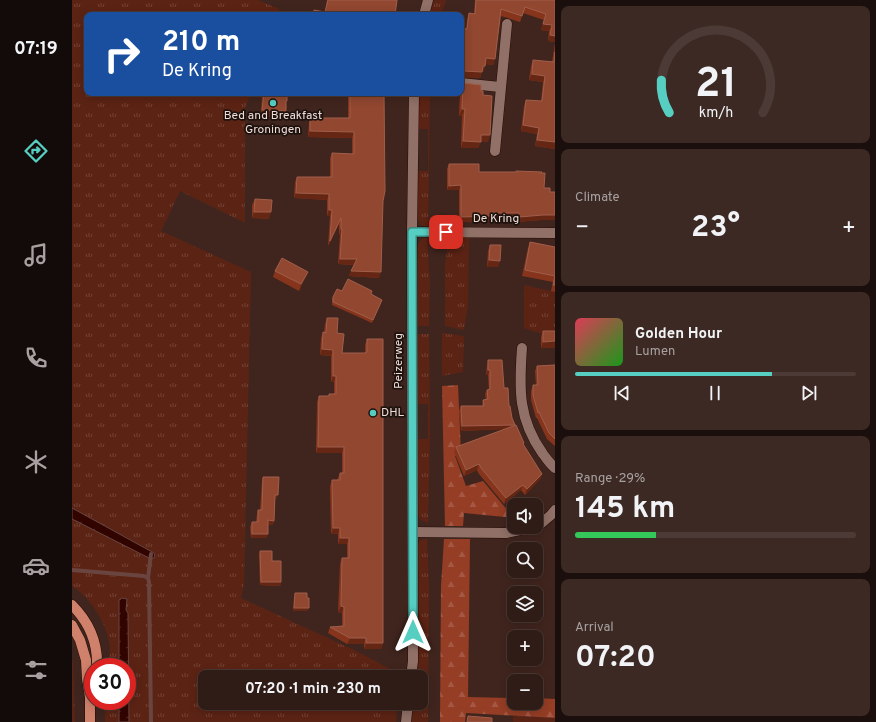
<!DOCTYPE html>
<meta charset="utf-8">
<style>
body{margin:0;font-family:Overpass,sans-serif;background:#3c2923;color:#f1f3f6;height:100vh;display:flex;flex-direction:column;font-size:15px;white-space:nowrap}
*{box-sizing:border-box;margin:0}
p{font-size:13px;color:#a8a1a1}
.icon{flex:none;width:22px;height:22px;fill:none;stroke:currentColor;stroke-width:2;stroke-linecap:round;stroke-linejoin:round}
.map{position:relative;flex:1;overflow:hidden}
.sheet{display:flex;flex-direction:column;gap:6px;padding:6px;background:#1a0f0c;width:321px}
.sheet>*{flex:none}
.top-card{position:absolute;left:12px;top:12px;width:380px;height:84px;border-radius:8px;box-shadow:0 2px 10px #0003,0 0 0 1px #4b3a35;background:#1a4fa0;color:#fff;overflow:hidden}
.tools{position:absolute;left:435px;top:498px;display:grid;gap:8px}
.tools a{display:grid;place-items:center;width:36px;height:36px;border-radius:8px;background:#301c16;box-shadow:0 2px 10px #0003,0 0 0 1px #4b3a35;font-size:20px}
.speed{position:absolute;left:12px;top:658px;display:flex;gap:8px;font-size:20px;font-weight:700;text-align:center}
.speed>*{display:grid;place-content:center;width:52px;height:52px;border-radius:50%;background:#301c16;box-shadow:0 2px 10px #0003,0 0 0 1px #4b3a35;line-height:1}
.speed .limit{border:6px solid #d22;background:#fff;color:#111}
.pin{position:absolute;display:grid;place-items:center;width:34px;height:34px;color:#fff;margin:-17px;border-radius:8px;box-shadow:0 2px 6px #0006}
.me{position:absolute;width:44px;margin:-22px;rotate:0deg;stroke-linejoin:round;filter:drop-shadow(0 0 3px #0008)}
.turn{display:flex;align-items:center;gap:14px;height:84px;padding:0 12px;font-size:18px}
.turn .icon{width:52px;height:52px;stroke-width:2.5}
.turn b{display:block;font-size:28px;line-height:34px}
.big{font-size:30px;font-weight:700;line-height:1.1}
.sheet .card{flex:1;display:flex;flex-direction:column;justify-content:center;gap:6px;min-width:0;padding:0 14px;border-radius:8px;background:#3c2923}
.sheet .dial{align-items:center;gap:0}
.dial svg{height:104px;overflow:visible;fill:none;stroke:#4b3a35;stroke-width:7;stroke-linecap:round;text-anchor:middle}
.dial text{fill:#f1f3f6;stroke:none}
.song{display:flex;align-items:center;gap:12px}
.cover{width:48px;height:48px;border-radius:6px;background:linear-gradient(135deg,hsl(350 70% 55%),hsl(120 70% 35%))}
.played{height:4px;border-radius:2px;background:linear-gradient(90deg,#57cec2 70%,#4b3a35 70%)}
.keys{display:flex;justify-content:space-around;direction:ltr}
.heat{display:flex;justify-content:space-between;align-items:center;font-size:22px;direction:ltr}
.charge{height:6px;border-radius:3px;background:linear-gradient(90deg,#34c759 29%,#4b3a35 0)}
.trip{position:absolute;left:126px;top:670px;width:230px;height:40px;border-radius:8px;background:#301c16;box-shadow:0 2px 10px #0003,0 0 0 1px #4b3a35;font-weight:700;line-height:40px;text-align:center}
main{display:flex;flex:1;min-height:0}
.menu{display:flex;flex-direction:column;width:72px;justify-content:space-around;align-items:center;background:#130b09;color:#a8a1a1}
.menu .icon{width:28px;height:28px}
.menu .selected{color:#57cec2}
.menu b{font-size:18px;color:#f1f3f6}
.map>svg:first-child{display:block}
.grass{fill:url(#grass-tufts)}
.forest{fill:url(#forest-firs)}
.park{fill:#5b2314}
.water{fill:url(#water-ripples);stroke:#6a4540}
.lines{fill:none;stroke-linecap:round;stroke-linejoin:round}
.stream{stroke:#6a4540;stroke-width:4}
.minor-casing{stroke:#250d07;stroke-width:11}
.major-casing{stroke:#250d07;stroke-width:11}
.minor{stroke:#907067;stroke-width:10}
.major{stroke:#d0816b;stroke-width:10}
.wall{fill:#86351c}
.shaded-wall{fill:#652714}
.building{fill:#914730;stroke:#a05e4a}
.route-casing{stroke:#39867e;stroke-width:10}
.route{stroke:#57cec2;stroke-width:7}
.poi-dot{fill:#57cec2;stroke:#1e120e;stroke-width:1.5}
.labels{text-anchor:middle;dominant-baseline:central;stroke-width:3.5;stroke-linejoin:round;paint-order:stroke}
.poi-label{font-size:12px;fill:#efdcd7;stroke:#1e120e}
.street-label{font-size:12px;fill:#efdcd7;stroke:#1e120e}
</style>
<main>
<nav class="menu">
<b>07:19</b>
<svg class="icon selected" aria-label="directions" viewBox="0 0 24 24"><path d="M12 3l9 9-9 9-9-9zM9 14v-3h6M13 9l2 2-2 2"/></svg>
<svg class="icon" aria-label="music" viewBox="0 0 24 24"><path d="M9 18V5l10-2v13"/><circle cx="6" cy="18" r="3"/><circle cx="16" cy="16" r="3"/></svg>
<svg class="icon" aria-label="phone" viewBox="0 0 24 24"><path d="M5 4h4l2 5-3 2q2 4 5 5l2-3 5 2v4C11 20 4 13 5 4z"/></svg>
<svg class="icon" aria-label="climate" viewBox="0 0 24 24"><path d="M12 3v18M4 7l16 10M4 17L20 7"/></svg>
<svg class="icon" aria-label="car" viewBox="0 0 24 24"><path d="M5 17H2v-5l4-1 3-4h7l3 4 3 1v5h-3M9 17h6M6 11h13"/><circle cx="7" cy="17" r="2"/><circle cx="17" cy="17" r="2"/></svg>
<svg class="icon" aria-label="filters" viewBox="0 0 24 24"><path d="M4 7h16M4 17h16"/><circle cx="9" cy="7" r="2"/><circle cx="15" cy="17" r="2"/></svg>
</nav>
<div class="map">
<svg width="483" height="722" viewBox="0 0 483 722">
<defs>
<pattern id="grass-tufts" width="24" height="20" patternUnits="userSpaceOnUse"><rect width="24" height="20" fill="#5b2314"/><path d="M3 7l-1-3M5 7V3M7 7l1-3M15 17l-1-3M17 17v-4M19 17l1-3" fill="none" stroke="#734235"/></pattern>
<pattern id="forest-firs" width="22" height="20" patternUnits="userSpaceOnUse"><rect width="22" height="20" fill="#953d25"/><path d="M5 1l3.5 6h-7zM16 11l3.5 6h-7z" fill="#a45844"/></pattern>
<pattern id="water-ripples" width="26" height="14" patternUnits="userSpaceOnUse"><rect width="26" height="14" fill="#310400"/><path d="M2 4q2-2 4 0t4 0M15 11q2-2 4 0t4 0" fill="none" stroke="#4f2824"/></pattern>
</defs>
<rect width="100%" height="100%" fill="#40251e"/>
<g class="grass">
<path d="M0,0H186L207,9L211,15H15V93H179L173,108V223L108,191L89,231L179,272L172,584L169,598L284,651L326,673V677H133V703H244V722H33V701H55V667H37C37,661 38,654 38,648C36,625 19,598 0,586V519L79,559L82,553L0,508Z"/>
<path d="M362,0H374L369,15H357Z"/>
<path d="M347,93H358L356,227L349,225L346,218V171H356V129H346Z"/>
<path d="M352,238H355L358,285L357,326H345V246L349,240Z"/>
<path d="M377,238H397L396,305L392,330L373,326V264Z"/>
<path d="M452,285L483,292V334H470L452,328Z"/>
<path d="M370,333L392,336L391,372L370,376Z"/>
<path d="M345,334H357L358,429L356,523L349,520L345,513V439H356V404H345Z"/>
<path d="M352,539H355L357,586L356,722H338L339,703H349V677H343L345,546L348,540Z"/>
<path d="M0,659L1,663L3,722H0Z"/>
<path d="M294,703H325L324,722H294Z"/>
<path d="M441,716L483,718V722H441Z"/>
</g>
<g class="forest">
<path d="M386,385L389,453L383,456L394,486L411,481L442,518L392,513L391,526H373L370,386Z"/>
<path d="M372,539H398L396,697L442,698V703H464V698L483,699V718L394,713L393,722H368L369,586Z"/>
</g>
<rect class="park" x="244" y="703" width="50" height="19"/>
<g class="water">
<path d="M0,508L82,553L83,557L79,559L0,519Z"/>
<path d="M50,598L55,599L54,610L56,613L57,722H47V701H55V667H47V600Z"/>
</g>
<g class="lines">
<g class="stream">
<path d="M0,570L72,576L76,578L77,582L79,722"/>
<path d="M76,578L79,554"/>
</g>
<defs>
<g id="minor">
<path d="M352,15L356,0"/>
<path d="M389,83L428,87"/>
<path d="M423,151L435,24"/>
<path d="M340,232L483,233"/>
<path d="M450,348C447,389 446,419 471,454C475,459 478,464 483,468"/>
<path d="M341,532L434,533L466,526L479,515L483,510"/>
<path d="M339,677L341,661L340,232L342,93"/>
<path d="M334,722L336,703"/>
</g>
<g id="major">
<path d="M0,605C17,622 26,643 25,667"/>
<path d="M0,625L8,640L14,660L15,679L18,697V722"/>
</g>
</defs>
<use href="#minor" class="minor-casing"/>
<use href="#major" class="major-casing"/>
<use href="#minor" class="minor"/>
<use href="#major" class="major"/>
</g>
<g class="wall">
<path d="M255,0H325L323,15H240L242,10L253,12Z"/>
<path d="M403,0H483V42L476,41L477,31L469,30L472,20L451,13L448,22L429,16L421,65L414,64L411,72H410L408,78L390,77V72H389V28L394,29L395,19L397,13L402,14Z"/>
<path d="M483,43V149L463,146L465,134L449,131L452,106L454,100L469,101L471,82L457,80L459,66L461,60L480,62Z"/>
<path d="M391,83L409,91L411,95L416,142L409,141L406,148H389L390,116H387L388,93H389V88Z"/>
<path d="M190,93H215L212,117L189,116Z"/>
<path d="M276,93H312L311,201L307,278L277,276L282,265L266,264L268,235H267V224L256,246L258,216H255V200L222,198L223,182L225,177H258V158L260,153L280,154V138L236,137L237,123L238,118H276Z"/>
<path d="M377,164L407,172H444V171L469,220L445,222V218H418L417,221L387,222V190H375V169Z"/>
<path d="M183,199L197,219L180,218V205Z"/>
<path d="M458,242L483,247V292L479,291L481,282L450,276L456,248Z"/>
<path d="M418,245L426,267H415L416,251Z"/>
<path d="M203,271L236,272L233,278L227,291L201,277Z"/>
<path d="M299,294L310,300L300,323L260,305V300L261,297Z"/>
<path d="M255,318L265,333L270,353H293V345L295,339L311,643L309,649H292V644H275L256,633L258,627L270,626V613L266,612L268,564L270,558H275V544H266V534H259L258,486L260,480H265L268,473H270V453H244L245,402L247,396H257V394H262V382H259V356L248,355L249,338L251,332H252L253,324Z"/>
<path d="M471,331H483L469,348V337Z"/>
<path d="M416,360L432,388L440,418L443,425V426L452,443V445L470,474L468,479L453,495L449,490L432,504L407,474L405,470L392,476L382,452L384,447L433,429L389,431L387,411L389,406H410L411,400H414L413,394L415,390H417L416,375H414L415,365Z"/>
<path d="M483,365V446L475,439L465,418H464L459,400V391L461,385H464L463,371L465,366Z"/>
<path d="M191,477L204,499H203L202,521L200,525H196V534L194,538H179L178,527L180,522H184L185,514L186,510H188L190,481Z"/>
<path d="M188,551L200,561L209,582L208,586L188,585L187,554Z"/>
<path d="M223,593L235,598V611H221L222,596Z"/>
</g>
<g class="shaded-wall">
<path d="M471,24L480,25L477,31L469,30Z"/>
<path d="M478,35L483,36V42L476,41Z"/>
<path d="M414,58L423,59L421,65L412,64Z"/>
<path d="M411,66H413L411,72H409Z"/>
<path d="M392,71L410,72L408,78L390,77Z"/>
<path d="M460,74L473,76L471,82L457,80Z"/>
<path d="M390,109H393L390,116H387Z"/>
<path d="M190,110L214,111L212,117L189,116Z"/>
<path d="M451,125L467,128L465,134L449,131Z"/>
<path d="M238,131L282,132L280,138L236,137Z"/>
<path d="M409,135H418L416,142L407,141Z"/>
<path d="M465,140L483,142V149L463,146Z"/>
<path d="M391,141L409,142L406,148H389Z"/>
<path d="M389,185L387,190H375L377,186Z"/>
<path d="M224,193L257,194L255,200L222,198Z"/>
<path d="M257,210H260L258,216H255Z"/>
<path d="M182,212H199L197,219L180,218Z"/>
<path d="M418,213H447L445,218H418L417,221L387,222L389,217Z"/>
<path d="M471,215H483V220H469L445,222L447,217Z"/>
<path d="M269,218L267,224L256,246L258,241Z"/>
<path d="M269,229H270L268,235H267Z"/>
<path d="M268,259H285L283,265L266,264Z"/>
<path d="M417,260L428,261L426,267H415Z"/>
<path d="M279,271L309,272L307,278L277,276Z"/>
<path d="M236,272L233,278L227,291L229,284Z"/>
<path d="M483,341V348H469L471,342Z"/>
<path d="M250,349L261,350L259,356L248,355Z"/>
<path d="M416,370H418L416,375H414Z"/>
<path d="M261,376H264L262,382H259Z"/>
<path d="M443,425L441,429L389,431L390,426Z"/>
<path d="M246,447H272L270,453H244Z"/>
<path d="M407,464L405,470L392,476L394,470Z"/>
<path d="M470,474L468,479L453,495L455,489Z"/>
<path d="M451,485L449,490L432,504L434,498Z"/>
<path d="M203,495H206L204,499H202Z"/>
<path d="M196,520L202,521L200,525H194Z"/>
<path d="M261,528H268L266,534H259Z"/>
<path d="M180,534H196L194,538H179Z"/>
<path d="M268,538H277L275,544H266Z"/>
<path d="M189,582H209L208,586L188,585Z"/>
<path d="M269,606L272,607L270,613L266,612Z"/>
<path d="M222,608H237L235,611H221Z"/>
<path d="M278,638H294L292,644H275Z"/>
<path d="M294,643H311L309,649H292Z"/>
</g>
<g class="building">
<path d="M256,0H325L323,15H241L242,10L253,12Z"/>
<path d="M404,0H483V36L478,35L480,25L471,24L474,14L453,7L450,16L429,9L423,59L414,58L413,66H411L410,72L392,71V66H389V28L395,29L397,13L403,14Z"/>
<path d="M483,52V142L465,140L467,128L451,125L454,100L470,101L473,76L460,74L461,60L482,62Z"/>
<path d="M391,83L409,85V91H411V95L420,96L418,135H409V142L391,141L393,109H390Z"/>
<path d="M192,93H215V101H214V111L190,110Z"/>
<path d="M278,93H312L313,191L311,201L309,272L279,271L285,259H268L270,229H269V218L258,241L260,210H257V194L224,193L225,177H260V153L282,154V132L238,131V118H278Z"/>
<path d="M377,164H407V172H444V171L470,172L469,173H473L472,188H478V192H483V215H471L447,217V213H418V216L389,217V185L377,186Z"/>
<path d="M183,199L200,200L199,212H182Z"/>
<path d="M458,242L483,247V285H481L483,276L453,270Z"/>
<path d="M418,245H429L428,261L417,260Z"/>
<path d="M210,258L236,272L229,284L203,271Z"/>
<path d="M276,279L300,291L299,294L310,300L301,320L261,302V297L265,289L270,291Z"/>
<path d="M255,318H266L265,333L272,334L270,353H293L295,352V339H311V643H294V638H278L258,627L272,626V607L269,606L270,558H277V538H268V528H261L260,480H268V473H272V447H246L247,396H257V394H264V376H261V350L250,349L251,332L254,333Z"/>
<path d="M471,331H483V341L471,342Z"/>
<path d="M416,360H430L432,388H436L437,406H438L440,418L443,425L390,426L389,406H412L411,400L416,399L415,390L418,389V370H416Z"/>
<path d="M483,365V439L477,433L467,412L466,413L461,395V385H466L465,366Z"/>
<path d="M444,425L452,443L451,444L470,474L455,489L451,485L434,498L409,468L407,464L394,470L384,447Z"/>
<path d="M191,477H207L206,495H203L202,521L196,520V534H180V522H186V510H190Z"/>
<path d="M188,551H200V561H209V582H189Z"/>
<path d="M223,593H235V598H237V608H222Z"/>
<path d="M396,716L420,718V722H395Z"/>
</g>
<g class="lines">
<defs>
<path id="route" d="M341,632L340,232H374"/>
</defs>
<use href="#route" class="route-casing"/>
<use href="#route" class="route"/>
</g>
<g class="poi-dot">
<circle cx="201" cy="103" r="4"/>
<circle cx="301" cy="413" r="4"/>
</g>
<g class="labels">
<g class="poi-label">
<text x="201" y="116">Bed and Breakfast<tspan x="201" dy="14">Groningen</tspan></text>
<text x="309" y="413" text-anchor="start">DHL</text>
</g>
<g class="street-label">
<text x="424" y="219">De Kring</text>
<text transform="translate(327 361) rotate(-90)">Peizerweg</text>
</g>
</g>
</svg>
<div class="tools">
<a><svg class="icon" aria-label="sound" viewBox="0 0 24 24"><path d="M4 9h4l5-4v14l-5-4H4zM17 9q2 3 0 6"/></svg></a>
<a><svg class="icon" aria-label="search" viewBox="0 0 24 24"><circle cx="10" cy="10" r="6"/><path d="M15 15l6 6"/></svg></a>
<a><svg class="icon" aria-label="layers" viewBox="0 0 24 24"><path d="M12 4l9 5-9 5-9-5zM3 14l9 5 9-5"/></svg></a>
<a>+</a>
<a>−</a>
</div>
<div class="speed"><div class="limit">30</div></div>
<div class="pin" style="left:374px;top:232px;background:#d93025"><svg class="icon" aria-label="arrive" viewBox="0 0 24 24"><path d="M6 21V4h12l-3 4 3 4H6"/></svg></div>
<svg class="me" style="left:341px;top:632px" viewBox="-20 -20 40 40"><path d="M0-17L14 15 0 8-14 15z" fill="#57cec2" stroke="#fff" stroke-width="4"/></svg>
<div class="trip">07:20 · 1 min · 230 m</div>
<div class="top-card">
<div class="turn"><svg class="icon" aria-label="right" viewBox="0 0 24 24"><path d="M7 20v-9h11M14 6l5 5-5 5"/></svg><div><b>210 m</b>De Kring</div></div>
</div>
</div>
<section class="sheet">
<div class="card dial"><svg viewBox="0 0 100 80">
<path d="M14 69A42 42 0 1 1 86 69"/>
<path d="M14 69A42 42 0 0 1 8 44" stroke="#57cec2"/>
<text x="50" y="56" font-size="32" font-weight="700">21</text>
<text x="50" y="72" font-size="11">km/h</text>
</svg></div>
<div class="card"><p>Climate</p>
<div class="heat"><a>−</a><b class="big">23°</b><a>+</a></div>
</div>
<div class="card">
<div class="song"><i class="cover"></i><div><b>Golden Hour</b><p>Lumen</p></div></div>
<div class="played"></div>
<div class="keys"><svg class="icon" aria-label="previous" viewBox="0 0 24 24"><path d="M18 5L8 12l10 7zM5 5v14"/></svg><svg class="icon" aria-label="pause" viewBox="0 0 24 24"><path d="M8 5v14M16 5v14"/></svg><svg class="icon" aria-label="next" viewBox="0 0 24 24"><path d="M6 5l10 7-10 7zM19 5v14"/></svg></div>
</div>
<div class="card"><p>Range · 29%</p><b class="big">145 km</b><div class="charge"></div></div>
<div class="card"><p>Arrival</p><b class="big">07:20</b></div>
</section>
</main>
